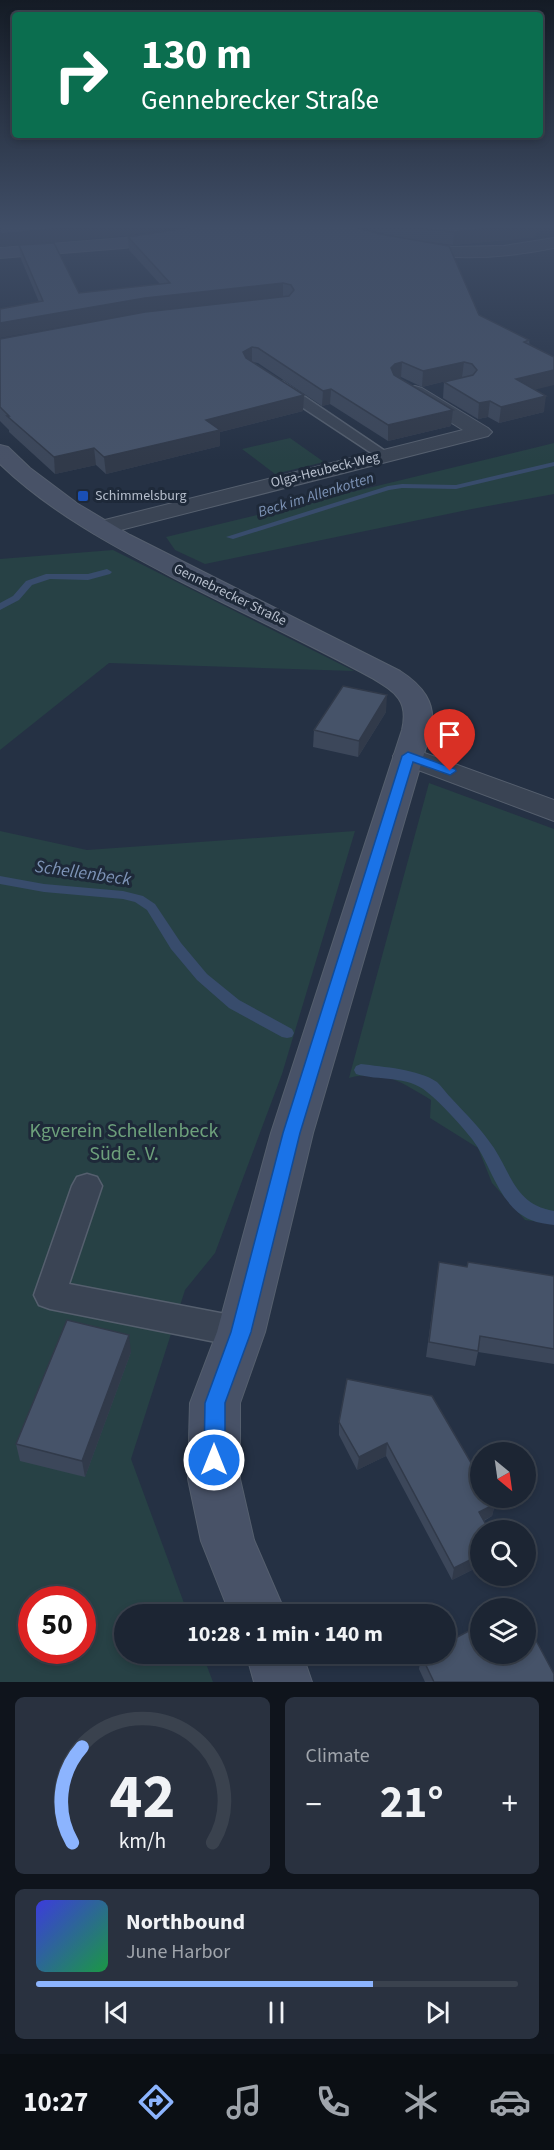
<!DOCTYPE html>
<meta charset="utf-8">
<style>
body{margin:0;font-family:"Source Sans 3",sans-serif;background:#29313f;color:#f1f3f6;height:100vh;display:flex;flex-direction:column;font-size:22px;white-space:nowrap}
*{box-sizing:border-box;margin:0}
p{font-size:20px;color:#a0a5ac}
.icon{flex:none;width:33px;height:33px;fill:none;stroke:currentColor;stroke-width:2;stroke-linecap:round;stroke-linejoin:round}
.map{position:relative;height:1682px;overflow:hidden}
.sheet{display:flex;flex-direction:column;gap:15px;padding:15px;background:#0f141c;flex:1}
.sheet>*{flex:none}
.top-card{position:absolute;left:12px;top:12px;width:531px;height:126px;border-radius:6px;box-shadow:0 3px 9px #0003,0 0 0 2px #3a424e;background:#0b6e4f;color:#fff;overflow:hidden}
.needle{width:39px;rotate:151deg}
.tools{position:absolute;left:470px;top:1442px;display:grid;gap:12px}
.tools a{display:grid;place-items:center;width:66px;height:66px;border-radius:50%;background:#1c2533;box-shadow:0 3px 9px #0003,0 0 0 2px #3a424e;font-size:30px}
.speed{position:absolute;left:18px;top:1586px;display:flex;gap:12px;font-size:30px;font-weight:700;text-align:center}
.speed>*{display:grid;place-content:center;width:78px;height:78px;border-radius:50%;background:#1c2533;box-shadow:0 3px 9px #0003,0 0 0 2px #3a424e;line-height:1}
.speed .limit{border:9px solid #d22;background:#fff;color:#111}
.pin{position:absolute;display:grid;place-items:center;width:51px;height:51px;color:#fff;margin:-62px -26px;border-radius:50% 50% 50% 0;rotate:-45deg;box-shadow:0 0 6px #0007}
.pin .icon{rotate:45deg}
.me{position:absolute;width:66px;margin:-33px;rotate:0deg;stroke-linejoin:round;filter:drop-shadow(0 0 4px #0008)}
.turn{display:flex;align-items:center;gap:21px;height:126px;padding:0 30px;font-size:27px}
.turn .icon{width:78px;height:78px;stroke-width:2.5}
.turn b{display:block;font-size:42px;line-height:51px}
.big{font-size:45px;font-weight:700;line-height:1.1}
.sheet .tile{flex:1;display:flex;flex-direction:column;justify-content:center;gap:9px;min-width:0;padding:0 21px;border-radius:9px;background:#29313f}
.sheet .dial{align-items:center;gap:0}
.dial svg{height:156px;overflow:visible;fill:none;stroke:#3a424e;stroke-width:7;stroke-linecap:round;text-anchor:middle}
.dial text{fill:#f1f3f6;stroke:none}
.song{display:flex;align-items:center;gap:18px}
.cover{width:72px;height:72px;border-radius:9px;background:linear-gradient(135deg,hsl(240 70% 55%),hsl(140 70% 35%))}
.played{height:6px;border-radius:3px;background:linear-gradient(90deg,#8cb4fe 70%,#3a424e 70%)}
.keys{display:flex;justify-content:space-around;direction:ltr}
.heat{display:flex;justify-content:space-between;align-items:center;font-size:33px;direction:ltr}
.sheet .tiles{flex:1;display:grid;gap:15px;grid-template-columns:1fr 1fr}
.tile:last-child{grid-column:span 2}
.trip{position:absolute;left:114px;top:1604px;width:342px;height:60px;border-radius:30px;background:#1c2533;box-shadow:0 3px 9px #0003,0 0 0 2px #3a424e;font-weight:700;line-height:60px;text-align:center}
.tabs{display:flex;height:96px;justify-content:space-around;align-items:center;background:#0b0f14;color:#a0a5ac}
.tabs .icon{width:42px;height:42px}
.tabs .current{color:#8cb4fe}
.tabs b{font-size:27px;color:#f1f3f6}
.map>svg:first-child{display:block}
.green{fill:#274145;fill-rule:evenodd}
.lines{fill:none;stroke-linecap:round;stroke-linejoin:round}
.stream{fill:#384c6c;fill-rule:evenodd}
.lane-casing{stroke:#555f6e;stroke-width:3}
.street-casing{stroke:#555f6e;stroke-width:2}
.secondary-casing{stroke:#555f6e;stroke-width:2}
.lane{fill:#3a4454;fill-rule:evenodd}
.street{fill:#3a4454;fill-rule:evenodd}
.secondary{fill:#485267;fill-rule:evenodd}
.wall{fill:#3c475a}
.shaded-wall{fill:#313a4a}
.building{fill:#465369;stroke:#313a4a;stroke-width:1.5}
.route{fill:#1a73e8;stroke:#114b97;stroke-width:1.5}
.transit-dot{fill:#1a4fb4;stroke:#1e2939;stroke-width:2}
.labels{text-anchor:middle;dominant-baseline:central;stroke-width:6;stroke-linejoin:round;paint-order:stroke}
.far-street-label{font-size:14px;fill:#b7bfcd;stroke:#1e2939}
.far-poi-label{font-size:14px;fill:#b7bfcd;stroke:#1e2939;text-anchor:start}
.far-water-label{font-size:15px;font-style:italic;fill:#7d93b6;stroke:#1e2939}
.water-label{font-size:18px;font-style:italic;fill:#7d93b6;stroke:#1e2939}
.near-park-label{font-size:20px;fill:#6da07b;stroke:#1e2939}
</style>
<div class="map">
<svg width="554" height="1682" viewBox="0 0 554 1682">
<rect width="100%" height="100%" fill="#253144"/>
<g class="green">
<path d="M290,438L324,462L275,474L242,449Z"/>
<path d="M554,443V494L472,509L205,564L175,550L166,537Z"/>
<path d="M113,550L354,671L109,663L0,750V559Z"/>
<path d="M429,783L554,829V1224L525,1220L492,1183L478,1148L430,1118L431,1100C401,1082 384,1069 349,1078Z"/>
<path d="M0,831L87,850L355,831L282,1074L215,1253L185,1290L131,1459L188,1614H124V1653H202L213,1682H0ZM32,1599H82V1650H32Z"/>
</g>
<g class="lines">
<g class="stream">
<path d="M554,462V466L456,489L402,488L389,490L233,539L226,537L388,486L402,484L456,485Z"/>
<path d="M107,569L112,572L110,574L88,580L50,579L32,585L19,600L0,610V603L13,596L26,581L46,574H88Z"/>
<path d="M0,876L44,884L123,891L143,896L155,904L181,943L207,974L239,1000L292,1029L294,1033L292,1037L287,1038L282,1037L229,1008L197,980L171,949L147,910L135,902L123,899L44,892L0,884Z"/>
<path d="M361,1064C383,1067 418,1069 437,1082C442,1087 447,1094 452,1099C467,1115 482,1130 494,1148C512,1176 516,1205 554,1211V1225C547,1224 538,1223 531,1220C498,1206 492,1165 472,1139C460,1124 442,1104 427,1092C408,1075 378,1081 356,1074L354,1070L356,1066Z"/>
</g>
<defs>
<g id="lane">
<path d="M278,381L283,382L391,455L389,458H379L273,388L271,385Z"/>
<path d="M87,1174L97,1177L102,1186L69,1284L241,1317L252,1322L257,1332L252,1342L241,1347L50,1309L39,1305L34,1295L72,1186L77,1177Z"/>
</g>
<g id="street">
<path d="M317,225H343L407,242L453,247L504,246L554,238V248C509,257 462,261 417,253C383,248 351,237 319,228Z"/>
<path d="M415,386L422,388L488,428L492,432L488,436L101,535L93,533L89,528L93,523L463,430L408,396L405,392L408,388Z"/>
<path d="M408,747L554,800V821L397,762L393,756L397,750Z"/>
</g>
<g id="secondary">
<path d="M212,225H252L245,230L124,248L0,258V248L124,238Z"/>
<path d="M0,445L8,447L30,468L78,504L130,535L400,671C422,685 437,703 431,730L313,1133L265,1332L240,1403V1479L254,1540L286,1614H230L201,1541L188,1479L190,1403L217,1332L271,1133L402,730C409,700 395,692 372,678C307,643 241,612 176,579C113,546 51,513 0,464Z"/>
<path d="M246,1653H302L312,1682H254Z"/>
</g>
</defs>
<use href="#lane" class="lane-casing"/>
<use href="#street" class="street-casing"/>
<use href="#secondary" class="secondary-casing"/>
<use href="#lane" class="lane"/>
<use href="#street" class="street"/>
<use href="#secondary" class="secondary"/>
</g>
<g class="wall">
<path d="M353,225H554V228L536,232L535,237L453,245L423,241L479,315L529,340L535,390L544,412L499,423L488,417L478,419L443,398L444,382L464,377H462L422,387L401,377L399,378L453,410L451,426L388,441L330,404L322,406L258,363L252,362L303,411L220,432V446L106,474L96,465L55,474L9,432V430L0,421V339L145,312L39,302L21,259L19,245L79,293L160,284L129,250L128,237L380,234L400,238Z"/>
<path d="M386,712L358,757L313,747L314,730Z"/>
<path d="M439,1262L467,1267L468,1262L554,1276V1364L478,1352L475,1366L426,1357Z"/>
<path d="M131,1352L85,1477L20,1461L16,1444Z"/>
<path d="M347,1379L495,1504L492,1516L484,1521L480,1530V1566L452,1580L386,1456L357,1470L339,1435V1422Z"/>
<path d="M421,1655L554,1682H425L419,1669Z"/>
</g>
<g class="shaded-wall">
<path d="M96,225H194L124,236L0,247V234Z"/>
<path d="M521,225H554V228L536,232L535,237L453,245L454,232Z"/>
<path d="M283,283V297L146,312L0,338V323L145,298Z"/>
<path d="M252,347V362L243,367V352Z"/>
<path d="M402,362L401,377L394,379L391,368L395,364Z"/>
<path d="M464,362L462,377L422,387L423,371Z"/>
<path d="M554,370V385L514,395L516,379Z"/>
<path d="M331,389L330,404L322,406L323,391Z"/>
<path d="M304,395L303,411L220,432V446L106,474L104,457L206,420Z"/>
<path d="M546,396L544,412L499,423L501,407Z"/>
<path d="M490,401L488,417L478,419L479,403Z"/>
<path d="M453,410L451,426L388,441V425Z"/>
<path d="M94,448L96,465L55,474L54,457Z"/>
<path d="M387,695L386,712L358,757L359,741Z"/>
<path d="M129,1335L131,1352L85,1477L82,1461Z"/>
<path d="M387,1443L386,1456L357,1470L359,1457Z"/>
<path d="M495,1504L492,1516L476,1524L479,1512Z"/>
<path d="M480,1555V1566L452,1580L454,1568Z"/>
</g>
<g class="building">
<path d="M0,225H96L0,234Z"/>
<path d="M205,225H347L380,234L449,246L479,315L529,340L524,342L554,357V370L516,379L546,396L501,407L490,401L479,403L444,382L473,375L477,370L472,364L464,362L423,371L402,362L395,364L391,368L394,375L453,410L388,425L331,389L323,391L258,348L252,347L243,352L246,358L304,395L206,420L220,430L104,457L94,448L54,457L7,416H9L0,407V339L145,312L289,296L294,290L291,285L283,283L145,298L0,323V309L43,301L19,245L54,243L79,293L170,283L128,237Z"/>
<path d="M402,225H521L454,232L408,227Z"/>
<path d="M343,686L387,695L359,741L314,730Z"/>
<path d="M439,1262L467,1267L468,1262L554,1276V1349L480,1336L478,1351L429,1342Z"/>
<path d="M67,1320L129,1335L82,1461L16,1444Z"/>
<path d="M347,1379L432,1396L480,1478V1497H491L495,1504L479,1512L489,1530H480V1555L454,1568L387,1443L359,1457L339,1422Z"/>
<path d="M525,1620L554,1674V1682H434L421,1655L426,1653H446V1643L480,1625V1653H525Z"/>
</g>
<linearGradient id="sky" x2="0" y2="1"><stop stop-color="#141b25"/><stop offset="0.49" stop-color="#404e67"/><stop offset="1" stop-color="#404e67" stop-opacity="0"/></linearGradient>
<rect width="554" height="461" fill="url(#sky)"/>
<path class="route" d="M408,752L455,769L456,771L450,775L413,762L300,1133L251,1332L225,1403V1460L222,1467L214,1470L207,1467L204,1460L205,1403L231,1332L283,1133L402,756Z"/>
<rect class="transit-dot" x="77" y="490" width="12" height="12" rx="3"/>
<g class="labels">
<g class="far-street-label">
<text transform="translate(325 470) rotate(-14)">Olga-Heubeck-Weg</text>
<text transform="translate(230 595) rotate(26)">Gennebrecker Straße</text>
</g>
<g class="far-poi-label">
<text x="95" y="496">Schimmelsburg</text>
</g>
<g class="far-water-label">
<text transform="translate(316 495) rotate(-17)">Beck im Allenkotten</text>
</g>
<g class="water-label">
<text transform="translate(83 873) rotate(8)">Schellenbeck</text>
</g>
<g class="near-park-label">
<text x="124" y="1131">Kgverein Schellenbeck<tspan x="124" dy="23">Süd e. V.</tspan></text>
</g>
</g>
</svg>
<div class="tools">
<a><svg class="needle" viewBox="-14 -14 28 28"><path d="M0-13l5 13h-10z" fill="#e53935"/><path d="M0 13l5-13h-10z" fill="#a0a5ac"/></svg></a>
<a><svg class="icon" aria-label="search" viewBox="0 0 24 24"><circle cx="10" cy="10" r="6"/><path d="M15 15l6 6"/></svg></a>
<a><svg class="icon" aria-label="layers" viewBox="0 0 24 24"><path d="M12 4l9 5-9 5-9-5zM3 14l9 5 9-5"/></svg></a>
</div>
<div class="speed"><div class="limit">50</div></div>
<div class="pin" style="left:450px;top:771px;background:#d93025"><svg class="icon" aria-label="arrive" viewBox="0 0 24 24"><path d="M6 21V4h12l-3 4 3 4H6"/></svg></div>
<svg class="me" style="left:214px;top:1460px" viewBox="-20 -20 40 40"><circle r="17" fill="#1a73e8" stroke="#fff" stroke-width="3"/><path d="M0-11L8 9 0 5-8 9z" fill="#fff"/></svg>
<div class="trip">10:28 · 1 min · 140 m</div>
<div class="top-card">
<div class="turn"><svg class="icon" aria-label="right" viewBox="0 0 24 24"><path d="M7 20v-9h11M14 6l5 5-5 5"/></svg><div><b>130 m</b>Gennebrecker Straße</div></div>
</div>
</div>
<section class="sheet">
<div class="tiles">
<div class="tile dial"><svg viewBox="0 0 100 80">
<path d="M14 69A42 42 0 1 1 86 69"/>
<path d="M14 69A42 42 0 0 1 19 20" stroke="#8cb4fe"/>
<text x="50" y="56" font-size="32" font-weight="700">42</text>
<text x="50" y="72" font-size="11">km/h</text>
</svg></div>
<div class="tile"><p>Climate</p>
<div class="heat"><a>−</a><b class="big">21°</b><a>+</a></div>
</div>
<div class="tile">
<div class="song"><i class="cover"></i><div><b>Northbound</b><p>June Harbor</p></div></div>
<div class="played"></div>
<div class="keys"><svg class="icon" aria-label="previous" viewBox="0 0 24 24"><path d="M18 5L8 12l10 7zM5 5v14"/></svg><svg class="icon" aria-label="pause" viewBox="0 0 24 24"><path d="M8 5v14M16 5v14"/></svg><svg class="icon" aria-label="next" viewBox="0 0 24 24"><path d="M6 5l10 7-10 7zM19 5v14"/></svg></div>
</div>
</div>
</section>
<nav class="tabs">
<b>10:27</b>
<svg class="icon current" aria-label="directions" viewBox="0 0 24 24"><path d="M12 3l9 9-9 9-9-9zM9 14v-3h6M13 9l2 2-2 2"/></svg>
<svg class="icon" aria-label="music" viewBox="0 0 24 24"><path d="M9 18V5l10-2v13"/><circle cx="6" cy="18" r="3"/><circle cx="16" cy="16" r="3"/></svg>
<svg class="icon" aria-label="phone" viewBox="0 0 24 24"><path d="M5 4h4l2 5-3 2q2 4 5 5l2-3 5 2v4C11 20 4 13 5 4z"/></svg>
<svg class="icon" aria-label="climate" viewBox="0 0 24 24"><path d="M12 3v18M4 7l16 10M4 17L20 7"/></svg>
<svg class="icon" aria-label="car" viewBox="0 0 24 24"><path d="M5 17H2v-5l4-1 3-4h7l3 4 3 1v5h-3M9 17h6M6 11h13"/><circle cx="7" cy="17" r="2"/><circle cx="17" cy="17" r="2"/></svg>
</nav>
